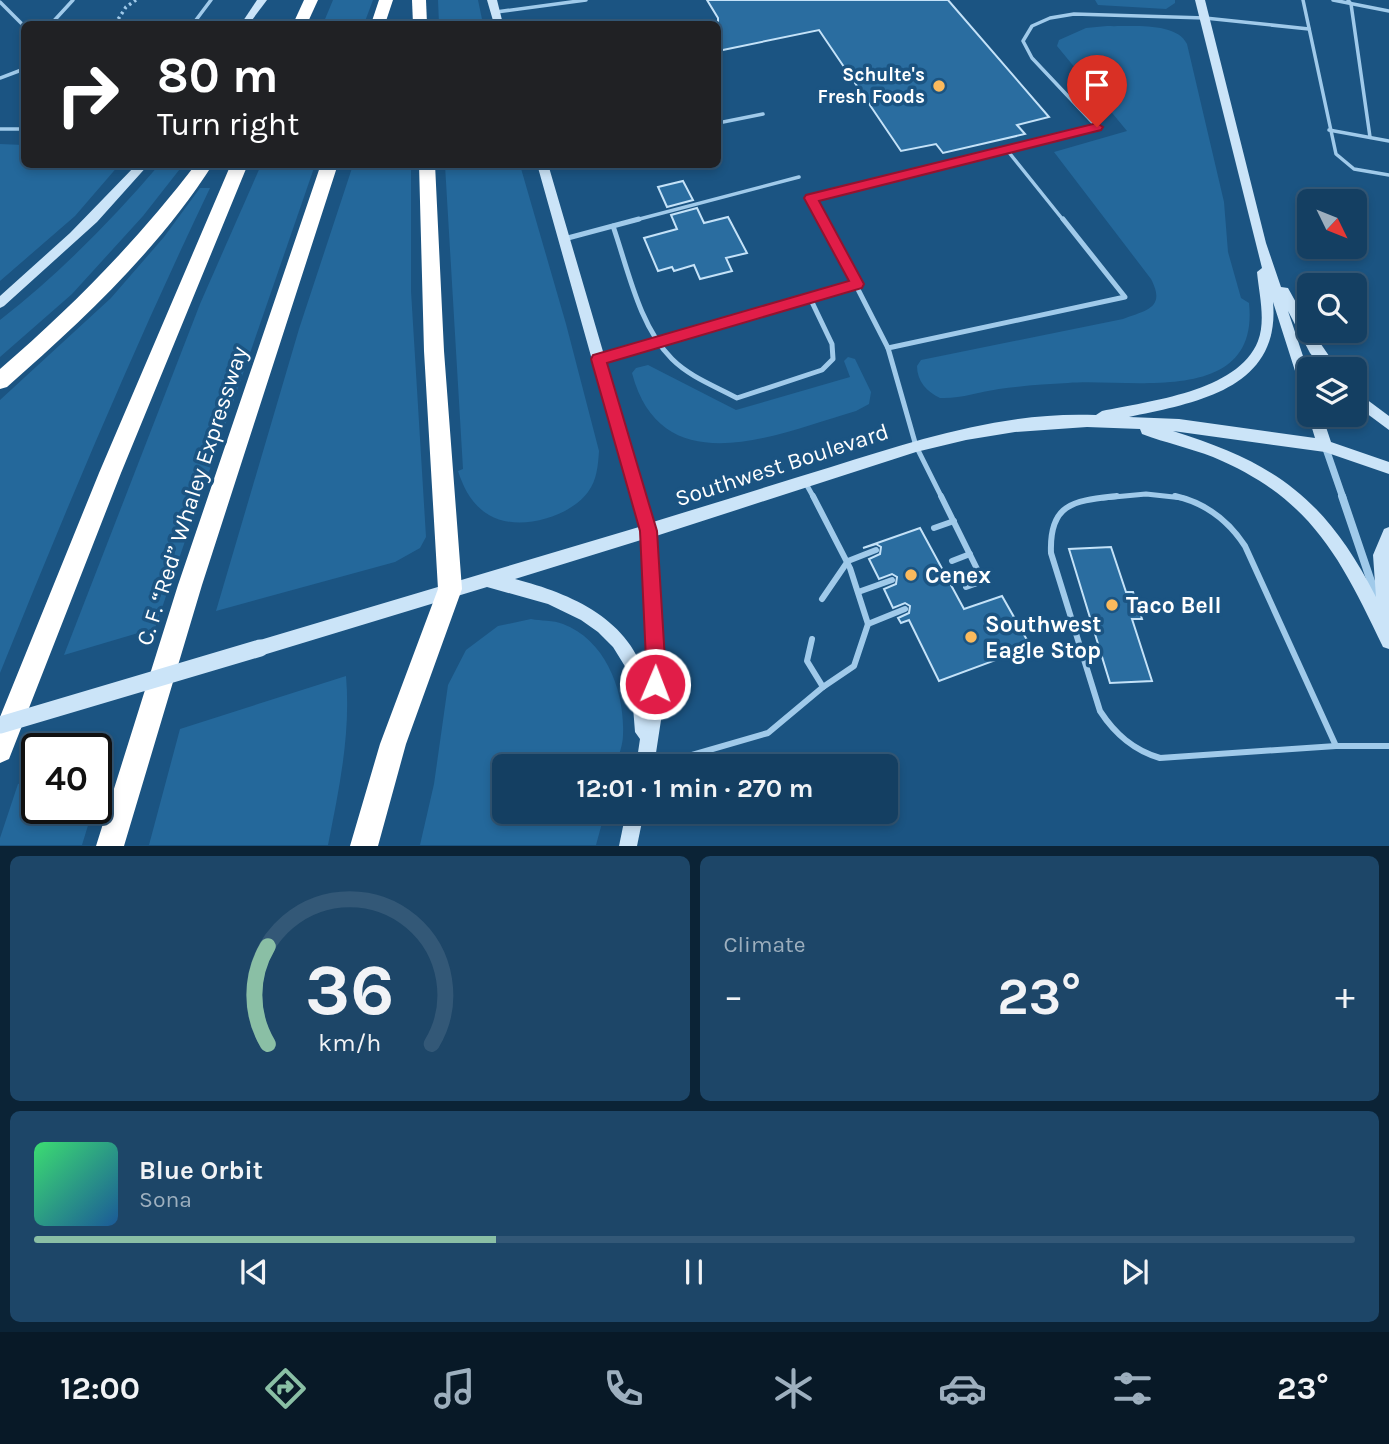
<!DOCTYPE html>
<meta charset="utf-8">
<style>
body{margin:0;font-family:Karla,sans-serif;background:#1d4668;color:#f1f3f6;height:100vh;display:flex;flex-direction:column;font-size:26px;white-space:nowrap}
*{box-sizing:border-box;margin:0}
p{font-size:23px;color:#9dafbe}
.icon{flex:none;width:38px;height:38px;fill:none;stroke:currentColor;stroke-width:2;stroke-linecap:round;stroke-linejoin:round}
.map{position:relative;height:846px;overflow:hidden}
.panel{display:flex;flex-direction:column;gap:10px;padding:10px;background:#0b2336;flex:1}
.panel>*{flex:none}
.guide{position:absolute;left:21px;top:21px;width:700px;height:147px;border-radius:10px;box-shadow:0 4px 10px #0003,0 0 0 2px #335877;background:#202124;color:#fff;overflow:hidden}
.needle{width:46px;rotate:133deg}
.tools{position:absolute;left:1297px;top:189px;display:grid;gap:14px}
.tools a{display:grid;place-items:center;width:70px;height:70px;border-radius:10px;background:#143f62;box-shadow:0 4px 10px #0003,0 0 0 2px #335877;font-size:35px}
.speed{position:absolute;left:21px;top:733px;display:flex;gap:14px;font-size:35px;font-weight:700;text-align:center}
.speed>*{display:grid;place-content:center;width:91px;height:91px;border-radius:50%;background:#143f62;box-shadow:0 4px 10px #0003,0 0 0 2px #335877;line-height:1}
.speed .limit{border:4px solid #111;border-radius:10px;background:#fff;color:#111}
.pin{position:absolute;display:grid;place-items:center;width:60px;height:60px;color:#fff;margin:-72px -30px;border-radius:50% 50% 50% 0;rotate:-45deg;box-shadow:0 0 7px #0007}
.pin .icon{rotate:45deg}
.me{position:absolute;width:77px;margin:-38px;rotate:1deg;stroke-linejoin:round;filter:drop-shadow(0 0 5px #0008)}
.turn{display:flex;align-items:center;gap:24px;height:147px;padding:0 21px;font-size:32px}
.turn .icon{width:91px;height:91px;stroke-width:2.5}
.turn b{display:block;font-size:49px;line-height:60px}
.big{font-size:52px;font-weight:700;line-height:1.1}
.panel .card{flex:1;display:flex;flex-direction:column;justify-content:center;gap:10px;min-width:0;padding:0 24px;border-radius:10px;background:#1d4668}
.panel .dial{align-items:center;gap:0}
.dial svg{height:182px;overflow:visible;fill:none;stroke:#335877;stroke-width:7;stroke-linecap:round;text-anchor:middle}
.dial text{fill:#f1f3f6;stroke:none}
.song{display:flex;align-items:center;gap:21px}
.cover{width:84px;height:84px;border-radius:10px;background:linear-gradient(135deg,hsl(140 70% 55%),hsl(210 70% 35%))}
.played{height:7px;border-radius:4px;background:linear-gradient(90deg,#8abfa5 35%,#335877 35%)}
.keys{display:flex;justify-content:space-around;direction:ltr}
.heat{display:flex;justify-content:space-between;align-items:center;font-size:38px;direction:ltr}
.panel .tiles{flex:1;display:grid;gap:10px;grid-template-columns:1fr 1fr}
.card:last-child{grid-column:span 2}
.trip{position:absolute;left:492px;top:754px;width:406px;height:70px;border-radius:10px;background:#143f62;box-shadow:0 4px 10px #0003,0 0 0 2px #335877;font-weight:700;line-height:70px;text-align:center}
.dock{display:flex;height:112px;justify-content:space-around;align-items:center;background:#081927;color:#9dafbe}
.dock .icon{width:49px;height:49px}
.dock .selected{color:#8abfa5}
.dock b{font-size:32px;color:#f1f3f6}
.map>svg:first-child{display:block}
.green{fill:#24689b}
.building{fill:#2a6da0;stroke:#c4e2f8;stroke-width:2}
.lines{fill:none;stroke-linecap:round;stroke-linejoin:round}
.path{stroke:#a0caea;stroke-width:3.5;stroke-dasharray:2.5 3.5;stroke-linecap:butt}
.lane-far2{stroke:#a0caea;stroke-width:3.5}
.lane-far1{stroke:#a0caea;stroke-width:5}
.lane{stroke:#a0caea;stroke-width:6}
.street-far1{stroke:#a0caea;stroke-width:7}
.street{stroke:#a0caea;stroke-width:8}
.secondary{fill:#cbe4f8;fill-rule:evenodd}
.highway{fill:#fff;fill-rule:evenodd}
.secondary-bridge{stroke:#cbe4f8;stroke-width:17}
.route{fill:#e11d48;stroke:#92132f;stroke-width:2}
.poi-dot{fill:#fbba5d;stroke:#1b5482;stroke-width:2.5}
.labels{text-anchor:middle;dominant-baseline:central;stroke-width:7;stroke-linejoin:round;paint-order:stroke}
.far-poi-label{font-size:19px;font-weight:bold;fill:#fff;stroke:#1b5482;text-anchor:end}
.street-label{font-size:23px;fill:#fff;stroke:#1b5482}
.poi-label{font-size:23px;font-weight:bold;fill:#fff;stroke:#1b5482;text-anchor:start}
</style>
<div class="map">
<svg width="1389" height="846" viewBox="0 0 1389 846">
<rect width="100%" height="100%" fill="#1b5482"/>
<g class="green">
<path d="M333,0H373L364,24H323Z"/>
<path d="M438,0H478L483,24H439Z"/>
<path d="M1095,0H1175V3L1166,9L1098,5Z"/>
<path d="M1107,26C1129,27 1176,21 1187,44L1224,202L1228,252L1241,298L1249,303C1260,407 1131,378 1068,383C1045,384 1021,386 999,389C979,392 960,399 940,398C927,392 917,381 917,366L921,360L1123,319C1147,310 1166,308 1151,279L1054,152L1127,131L1057,46L1059,40L1086,28Z"/>
<path d="M0,144L24,145V164L119,165L75,216L0,281Z"/>
<path d="M159,165H183L143,216L72,294L0,357V320C59,274 111,221 159,165Z"/>
<path d="M261,165H315L155,628L64,655L200,304Z"/>
<path d="M353,165H411V291L426,537L420,548L395,562L216,611L299,329Z"/>
<path d="M445,165H520L566,324L599,451C598,465 597,480 588,492C569,518 517,532 489,515C472,505 464,489 458,471L463,469Z"/>
<path d="M200,188H210C134,347 66,509 0,673V400L111,298L164,237Z"/>
<path d="M848,357L855,359L871,392L869,404L856,411C780,433 662,487 632,373L636,368L648,365L736,410L850,377L844,361Z"/>
<path d="M531,619C541,621 553,620 563,624C606,640 625,692 623,735C623,745 618,757 616,766H504V812H605L596,845H420L434,784L448,685L466,650L498,626Z"/>
<path d="M346,676C351,734 339,789 328,845H149L180,729Z"/>
<path d="M37,778V808L93,809L82,845H0V838L18,784Z"/>
</g>
<g class="building">
<path d="M707,0H948L1049,117L1017,125L1025,134L943,153L936,144L901,151L819,30L718,51V18Z"/>
<path d="M683,181L693,200L667,207L658,187Z"/>
<path d="M697,208L704,223L728,217L747,253L726,258L732,271L700,279L694,265L674,271L672,267L658,271L644,238L677,229L671,215Z"/>
<path d="M920,528L964,609L1002,596L1031,647L939,681L909,620L901,623L898,618L909,613L910,606L905,603L893,608L884,589L896,584L897,577L892,574L879,579L869,559L880,554L881,547L876,544L863,548Z"/>
<path d="M1111,547L1126,592H1133L1142,619H1132L1152,681L1110,683L1069,549Z"/>
</g>
<g class="lines">
<path class="path" d="M115,24L126,7L136,0"/>
<g class="lane-far2">
<path d="M1303,0L1336,154L1354,169L1389,175"/>
<path d="M1333,0L1389,11"/>
<path d="M1348,0L1351,4L1370,137"/>
<path d="M0,2L24,26"/>
<path d="M496,12L586,0"/>
<path d="M51,24L73,0"/>
<path d="M193,24L211,0"/>
<path d="M0,78L24,69"/>
<path d="M718,123L763,114"/>
<path d="M0,129H24"/>
<path d="M1329,130L1389,141"/>
<path d="M637,164H666"/>
<path d="M632,221L799,177"/>
<path d="M823,221L811,198L1007,150"/>
<path d="M1064,221L1007,150L1097,127L1032,58L1023,41L1032,26L1050,18L1074,14L1205,18L1309,29"/>
</g>
<g class="lane-far1">
<path d="M822,219L888,348"/>
<path d="M613,226C628,269 639,326 672,359C690,377 715,386 737,398L822,370L833,359L832,344L810,298"/>
<path d="M564,239L639,219"/>
<path d="M598,359L857,284"/>
<path d="M805,482L814,498"/>
<path d="M942,498L916,446L888,348L1125,297L1063,219"/>
<path d="M1103,498L1146,494L1183,498"/>
</g>
<g class="lane">
<path d="M813,496L850,568L868,624L905,609"/>
<path d="M941,496L983,581L966,587"/>
<path d="M1117,496C1075,501 1049,502 1051,553L1100,711C1115,734 1133,750 1160,758L1336,746"/>
<path d="M1175,496C1206,503 1228,520 1245,546L1336,746"/>
<path d="M934,528L954,521"/>
<path d="M952,561L970,554"/>
<path d="M861,591L892,580"/>
<path d="M822,599L848,561L876,550"/>
<path d="M812,639L807,661L823,687"/>
<path d="M1336,746H1389"/>
<path d="M654,766L768,733L823,687L854,666L868,624"/>
</g>
<path class="street-far1" d="M1325,446L1343,498"/>
<path class="street" d="M1342,496L1379,605"/>
<g class="secondary">
<path d="M257,0H267L249,24H241Z"/>
<path d="M487,0H497L503,24H494Z"/>
<path d="M1195,0H1205L1266,243L1281,287L1288,288L1309,326V331H1312L1338,369H1323L1310,353L1288,311L1309,374V401L1304,399L1273,302C1281,389 1196,403 1129,417L1179,419L1315,438L1308,415L1309,413L1322,415L1331,442L1389,462V474L1325,452L1173,431C1276,463 1326,499 1376,597L1373,555L1384,529L1389,527V649L1383,647C1340,557 1311,498 1213,457C1190,448 1166,443 1142,434L1140,429L1087,427L1015,432L966,440L916,452L656,536L664,660L663,707L654,766H636L640,739L635,732L632,694L626,668L613,647L598,632L581,620L548,604L487,587L260,656L254,654L252,648L254,642L260,640L639,527L537,164H548L653,522C712,504 772,485 831,467C916,440 1005,411 1096,415L1102,411C1148,401 1238,392 1258,341C1266,320 1259,294 1257,272L1262,268ZM641,540L648,660L647,682C631,619 572,594 515,579Z"/>
<path d="M137,164H149L97,222L4,306L0,308V296L70,233Z"/>
<path d="M1354,390L1389,416V430L1354,404Z"/>
<path d="M626,812H644L637,846H619Z"/>
</g>
<g class="highway">
<path d="M304,0H318L307,24H293Z"/>
<path d="M379,0H393L385,24H371Z"/>
<path d="M412,0H426L427,24H413Z"/>
<path d="M196,164H213C159,249 82,321 7,387L0,389V369C72,307 138,240 196,164Z"/>
<path d="M231,164H248L121,473L9,759L0,763V717L99,473Z"/>
<path d="M321,164H338L202,585L124,846H96L178,585Z"/>
<path d="M419,164H435L444,351L462,589L406,744L378,846H350L380,744L438,589L424,351Z"/>
</g>
<path class="secondary-bridge" d="M0,725L260,648"/>
</g>
<path class="route" d="M1097,123L1103,127L1101,130L819,201L864,284L862,288L607,363L657,531L665,660L661,690L655,693L648,690L645,684L646,660L640,531L591,359L593,355L849,281L804,198L806,195Z"/>
<g class="poi-dot">
<circle cx="939" cy="86" r="7"/>
<circle cx="911" cy="575" r="7"/>
<circle cx="1112" cy="605" r="7"/>
<circle cx="971" cy="637" r="7"/>
</g>
<g class="labels">
<g class="far-poi-label">
<text x="925" y="75">Schulte's<tspan x="925" dy="22">Fresh Foods</tspan></text>
</g>
<g class="street-label">
<text transform="translate(782 465) rotate(-18)">Southwest Boulevard</text>
<text transform="translate(192 496) rotate(-72)">C. F. “Red” Whaley Expressway</text>
</g>
<g class="poi-label">
<text x="925" y="575">Cenex</text>
<text x="1126" y="605">Taco Bell</text>
<text x="985" y="624">Southwest<tspan x="985" dy="26">Eagle Stop</tspan></text>
</g>
</g>
</svg>
<div class="tools">
<a><svg class="needle" viewBox="-14 -14 28 28"><path d="M0-13l5 13h-10z" fill="#e53935"/><path d="M0 13l5-13h-10z" fill="#9dafbe"/></svg></a>
<a><svg class="icon" aria-label="search" viewBox="0 0 24 24"><circle cx="10" cy="10" r="6"/><path d="M15 15l6 6"/></svg></a>
<a><svg class="icon" aria-label="layers" viewBox="0 0 24 24"><path d="M12 4l9 5-9 5-9-5zM3 14l9 5 9-5"/></svg></a>
</div>
<div class="speed"><div class="limit">40</div></div>
<div class="pin" style="left:1097px;top:127px;background:#d93025"><svg class="icon" aria-label="arrive" viewBox="0 0 24 24"><path d="M6 21V4h12l-3 4 3 4H6"/></svg></div>
<svg class="me" style="left:655px;top:684px" viewBox="-20 -20 40 40"><circle r="17" fill="#e11d48" stroke="#fff" stroke-width="3"/><path d="M0-11L8 9 0 5-8 9z" fill="#fff"/></svg>
<div class="trip">12:01 · 1 min · 270 m</div>
<div class="guide">
<div class="turn"><svg class="icon" aria-label="right" viewBox="0 0 24 24"><path d="M7 20v-9h11M14 6l5 5-5 5"/></svg><div><b>80 m</b>Turn right</div></div>
</div>
</div>
<section class="panel">
<div class="tiles">
<div class="card dial"><svg viewBox="0 0 100 80">
<path d="M14 69A42 42 0 1 1 86 69"/>
<path d="M14 69A42 42 0 0 1 14 26" stroke="#8abfa5"/>
<text x="50" y="56" font-size="32" font-weight="700">36</text>
<text x="50" y="72" font-size="11">km/h</text>
</svg></div>
<div class="card"><p>Climate</p>
<div class="heat"><a>−</a><b class="big">23°</b><a>+</a></div>
</div>
<div class="card">
<div class="song"><i class="cover"></i><div><b>Blue Orbit</b><p>Sona</p></div></div>
<div class="played"></div>
<div class="keys"><svg class="icon" aria-label="previous" viewBox="0 0 24 24"><path d="M18 5L8 12l10 7zM5 5v14"/></svg><svg class="icon" aria-label="pause" viewBox="0 0 24 24"><path d="M8 5v14M16 5v14"/></svg><svg class="icon" aria-label="next" viewBox="0 0 24 24"><path d="M6 5l10 7-10 7zM19 5v14"/></svg></div>
</div>
</div>
</section>
<nav class="dock">
<b>12:00</b>
<svg class="icon selected" aria-label="directions" viewBox="0 0 24 24"><path d="M12 3l9 9-9 9-9-9zM9 14v-3h6M13 9l2 2-2 2"/></svg>
<svg class="icon" aria-label="music" viewBox="0 0 24 24"><path d="M9 18V5l10-2v13"/><circle cx="6" cy="18" r="3"/><circle cx="16" cy="16" r="3"/></svg>
<svg class="icon" aria-label="phone" viewBox="0 0 24 24"><path d="M5 4h4l2 5-3 2q2 4 5 5l2-3 5 2v4C11 20 4 13 5 4z"/></svg>
<svg class="icon" aria-label="climate" viewBox="0 0 24 24"><path d="M12 3v18M4 7l16 10M4 17L20 7"/></svg>
<svg class="icon" aria-label="car" viewBox="0 0 24 24"><path d="M5 17H2v-5l4-1 3-4h7l3 4 3 1v5h-3M9 17h6M6 11h13"/><circle cx="7" cy="17" r="2"/><circle cx="17" cy="17" r="2"/></svg>
<svg class="icon" aria-label="filters" viewBox="0 0 24 24"><path d="M4 7h16M4 17h16"/><circle cx="9" cy="7" r="2"/><circle cx="15" cy="17" r="2"/></svg>
<b>23°</b>
</nav>
